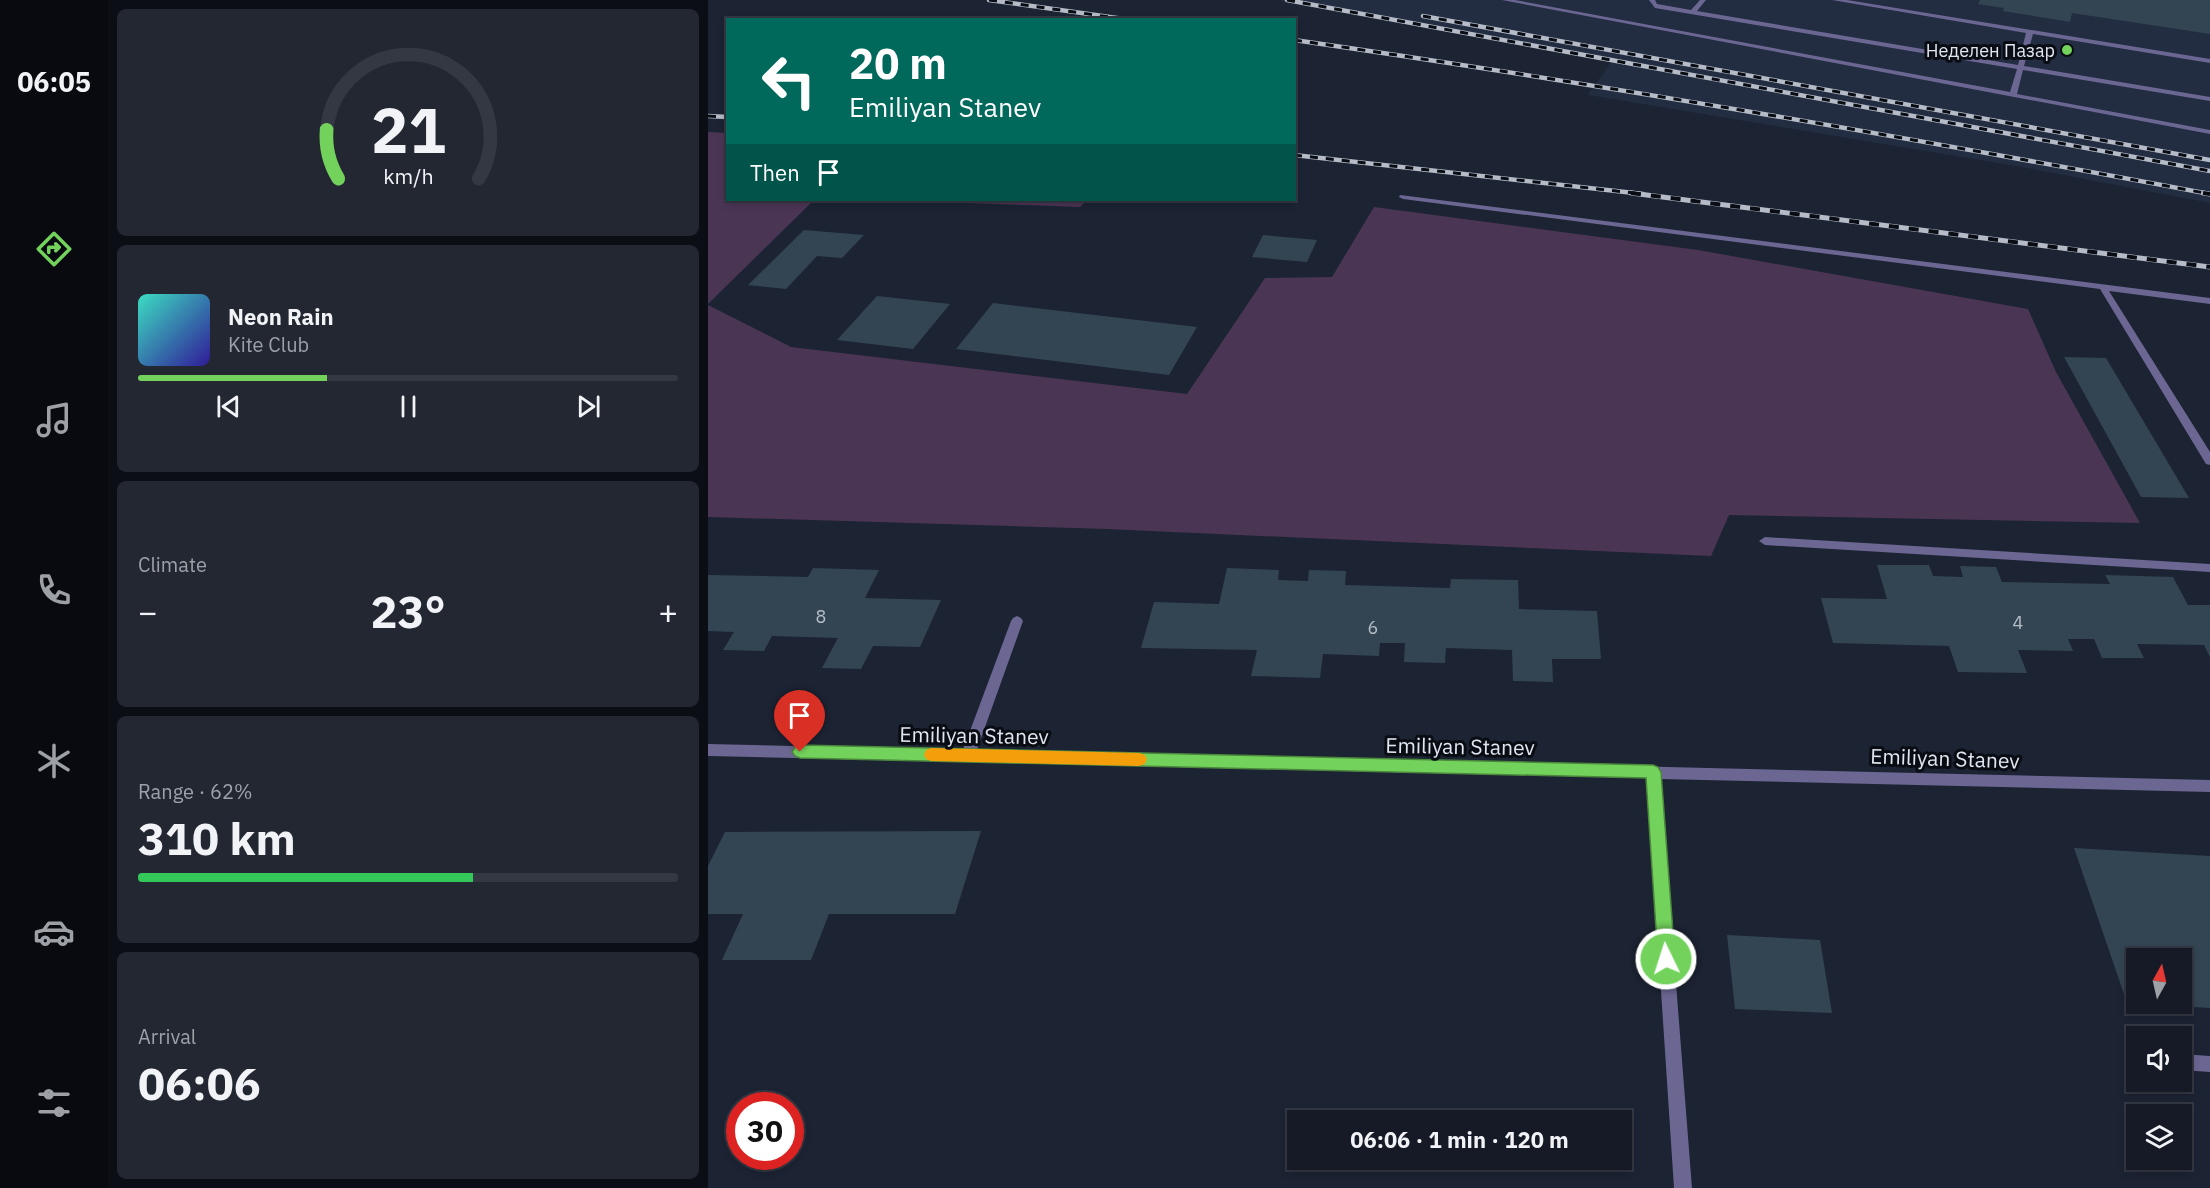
<!DOCTYPE html>
<meta charset="utf-8">
<style>
body{margin:0;font-family:"IBM Plex Sans",sans-serif;background:#222732;color:#f1f3f6;height:100vh;display:flex;flex-direction:column;font-size:22px;white-space:nowrap}
*{box-sizing:border-box;margin:0}
p{font-size:20px;color:#9da1a7}
.icon{flex:none;width:33px;height:33px;fill:none;stroke:currentColor;stroke-width:2;stroke-linecap:round;stroke-linejoin:round}
.map{position:relative;flex:1;overflow:hidden}
.details{display:flex;flex-direction:column;gap:9px;padding:9px;background:#0c0e15;width:600px}
.details>*{flex:none}
.banner{position:absolute;left:18px;top:18px;width:570px;height:183px;border-radius:0px;box-shadow:0 3px 9px #0003,0 0 0 2px #343843;background:#00695c;color:#fff;overflow:hidden}
.needle{width:39px;rotate:8deg}
.tools{position:absolute;left:1418px;top:948px;display:grid;gap:12px}
.tools a{display:grid;place-items:center;width:66px;height:66px;border-radius:0px;background:#151a26;box-shadow:0 3px 9px #0003,0 0 0 2px #343843;font-size:30px}
.speed{position:absolute;left:18px;top:1092px;display:flex;gap:12px;font-size:30px;font-weight:700;text-align:center}
.speed>*{display:grid;place-content:center;width:78px;height:78px;border-radius:50%;background:#151a26;box-shadow:0 3px 9px #0003,0 0 0 2px #343843;line-height:1}
.speed .limit{border:9px solid #d22;background:#fff;color:#111}
.pin{position:absolute;display:grid;place-items:center;width:51px;height:51px;color:#fff;margin:-62px -26px;border-radius:50% 50% 50% 0;rotate:-45deg;box-shadow:0 0 6px #0007}
.pin .icon{rotate:45deg}
.me{position:absolute;width:66px;margin:-33px;rotate:356deg;stroke-linejoin:round;filter:drop-shadow(0 0 4px #0008)}
.turn{display:flex;align-items:center;gap:21px;height:126px;padding:0 24px;font-size:27px}
.turn .icon{width:78px;height:78px;stroke-width:2.5}
.turn b{display:block;font-size:42px;line-height:51px}
.then{display:flex;align-items:center;height:57px;padding:0 24px;background:#0003;gap:12px;font-size:22px}
.big{font-size:45px;font-weight:800;line-height:1.1}
.details .widget{flex:1;display:flex;flex-direction:column;justify-content:center;gap:9px;min-width:0;padding:0 21px;border-radius:9px;background:#222732}
.details .dial{align-items:center;gap:0}
.dial svg{height:156px;overflow:visible;fill:none;stroke:#343843;stroke-width:7;stroke-linecap:round;text-anchor:middle}
.dial text{fill:#f1f3f6;stroke:none}
.song{display:flex;align-items:center;gap:18px}
.cover{width:72px;height:72px;border-radius:9px;background:linear-gradient(135deg,hsl(170 70% 55%),hsl(250 70% 35%))}
.played{height:6px;border-radius:3px;background:linear-gradient(90deg,#73d25c 35%,#343843 35%)}
.keys{display:flex;justify-content:space-around;direction:ltr}
.heat{display:flex;justify-content:space-between;align-items:center;font-size:33px;direction:ltr}
.charge{height:9px;border-radius:4px;background:linear-gradient(90deg,#34c759 62%,#343843 0)}
.trip{position:absolute;left:579px;top:1110px;width:345px;height:60px;border-radius:0px;background:#151a26;box-shadow:0 3px 9px #0003,0 0 0 2px #343843;font-weight:800;line-height:60px;text-align:center}
main{display:flex;flex:1;min-height:0}
.tab-bar{display:flex;flex-direction:column;width:108px;justify-content:space-around;align-items:center;background:#080a0f;color:#9da1a7}
.tab-bar .icon{width:42px;height:42px}
.tab-bar .current{color:#73d25c}
.tab-bar b{font-size:27px;color:#f1f3f6}
.map>svg:first-child{display:block}
.built{fill:#222d42}
.green{fill:#4b3555}
.building{fill:#334552}
.lines{fill:none;stroke-linecap:round;stroke-linejoin:round}
.lane{fill:#6b6692;fill-rule:evenodd}
.street{fill:#6b6692;fill-rule:evenodd}
.rail-far1-casing{stroke:#b5bbc7;stroke-width:4.5}
.rail-casing{stroke:#b5bbc7;stroke-width:5}
.rail-far1{stroke:#090d13;stroke-width:3;stroke-dasharray:8;stroke-linecap:butt}
.rail{stroke:#090d13;stroke-width:4;stroke-dasharray:10;stroke-linecap:butt}
.route{fill:#73d25c;stroke:#4b883c;stroke-width:1.5}
.slow{fill:#f59e0b}
.poi-dot{fill:#73d25c;stroke:#090d13;stroke-width:2}
.labels{text-anchor:middle;dominant-baseline:central;stroke-width:6;stroke-linejoin:round;paint-order:stroke}
.far-poi-label{font-size:18px;fill:#e0e6f0;stroke:#090d13;text-anchor:end}
.number-label{font-size:18px;fill:#b5bec8}
.street-label{font-size:21px;fill:#e0e6f0;stroke:#090d13}
</style>
<main>
<nav class="tab-bar">
<b>06:05</b>
<svg class="icon current" aria-label="directions" viewBox="0 0 24 24"><path d="M12 3l9 9-9 9-9-9zM9 14v-3h6M13 9l2 2-2 2"/></svg>
<svg class="icon" aria-label="music" viewBox="0 0 24 24"><path d="M9 18V5l10-2v13"/><circle cx="6" cy="18" r="3"/><circle cx="16" cy="16" r="3"/></svg>
<svg class="icon" aria-label="phone" viewBox="0 0 24 24"><path d="M5 4h4l2 5-3 2q2 4 5 5l2-3 5 2v4C11 20 4 13 5 4z"/></svg>
<svg class="icon" aria-label="climate" viewBox="0 0 24 24"><path d="M12 3v18M4 7l16 10M4 17L20 7"/></svg>
<svg class="icon" aria-label="car" viewBox="0 0 24 24"><path d="M5 17H2v-5l4-1 3-4h7l3 4 3 1v5h-3M9 17h6M6 11h13"/><circle cx="7" cy="17" r="2"/><circle cx="17" cy="17" r="2"/></svg>
<svg class="icon" aria-label="filters" viewBox="0 0 24 24"><path d="M4 7h16M4 17h16"/><circle cx="9" cy="7" r="2"/><circle cx="15" cy="17" r="2"/></svg>
</nav>
<section class="details">
<div class="widget dial"><svg viewBox="0 0 100 80">
<path d="M14 69A42 42 0 1 1 86 69"/>
<path d="M14 69A42 42 0 0 1 8 44" stroke="#73d25c"/>
<text x="50" y="56" font-size="32" font-weight="700">21</text>
<text x="50" y="72" font-size="11">km/h</text>
</svg></div>
<div class="widget">
<div class="song"><i class="cover"></i><div><b>Neon Rain</b><p>Kite Club</p></div></div>
<div class="played"></div>
<div class="keys"><svg class="icon" aria-label="previous" viewBox="0 0 24 24"><path d="M18 5L8 12l10 7zM5 5v14"/></svg><svg class="icon" aria-label="pause" viewBox="0 0 24 24"><path d="M8 5v14M16 5v14"/></svg><svg class="icon" aria-label="next" viewBox="0 0 24 24"><path d="M6 5l10 7-10 7zM19 5v14"/></svg></div>
</div>
<div class="widget"><p>Climate</p>
<div class="heat"><a>−</a><b class="big">23°</b><a>+</a></div>
</div>
<div class="widget"><p>Range · 62%</p><b class="big">310 km</b><div class="charge"></div></div>
<div class="widget"><p>Arrival</p><b class="big">06:06</b></div>
</section>
<div class="map">
<svg width="1502" height="1188" viewBox="0 0 1502 1188">
<rect width="100%" height="100%" fill="#1c2333"/>
<path class="built" d="M568,0H1502V203L1308,166L880,95L903,62Z"/>
<g class="green">
<path d="M0,132L19,133L20,200H106L0,304Z"/>
<path d="M171,200H379L372,207Z"/>
<path d="M666,207L990,250L1320,309L1348,372L1432,523L1021,515L1003,556L399,529L0,517V305L83,347L479,394L557,278L624,277Z"/>
</g>
<g class="building">
<path d="M1272,0H1502V34L1364,13L1362,22L1295,11L1296,8L1270,4Z"/>
<path d="M96,230L156,235L134,258L109,256L78,289L40,285Z"/>
<path d="M555,235L609,240L599,262L544,257Z"/>
<path d="M169,296L242,304L205,349L129,340Z"/>
<path d="M285,303L489,327L461,375L248,349Z"/>
<path d="M1356,357L1398,358L1481,498L1433,497Z"/>
<path d="M1169,565H1221L1225,576L1255,577L1252,566L1288,567L1294,582L1402,584L1397,575L1465,577L1480,605H1502V657L1496,645L1429,644L1436,658H1394L1386,639H1360L1365,651L1310,650L1319,673L1250,672L1241,646L1125,643L1113,598L1179,599Z"/>
<path d="M105,568L171,570L157,598L233,600L212,647L165,646L153,669L114,668L130,638L64,636L56,651L15,650L26,632L0,631V575L100,577Z"/>
<path d="M519,568L571,570L570,580L600,581L601,570L638,571L637,585L742,588L743,579L810,580L811,609L889,611L893,659H844L845,682L805,681L804,650L738,648L737,663L696,662L697,643H672L671,656L615,654L612,678L543,676L549,650L433,648L446,602L511,604Z"/>
<path d="M273,831L247,914H121L103,960H14L35,914H0V866L17,832Z"/>
<path d="M1366,848L1502,856V1008L1450,1005L1473,1004V958H1428V1004L1419,1003Z"/>
<path d="M1019,935L1112,940L1124,1013L1027,1009Z"/>
</g>
<g class="lines">
<g class="lane">
<path d="M794,0H807L1302,92L1309,69L947,8L941,0H947L949,4L983,10L992,0H998L989,11L1310,65L1318,33L1124,0H1139L1502,59V63L1325,34L1316,66L1502,97V101L1315,70L1309,94L1502,130V134Z"/>
<path d="M692,195L1502,298V304L1401,291L1502,452V465L1498,464L1392,289L695,199L691,197Z"/>
<path d="M1057,537L1502,564V572L1057,545L1051,541Z"/>
<path d="M309,616L313,618L315,621L267,755L265,759L260,761L255,759L253,755L303,621L305,618Z"/>
<path d="M1473,1054L1502,1056V1072L1473,1070Z"/>
</g>
<path class="street" d="M0,744L1502,780V792L952,779L984,1188H966L939,778L0,756Z"/>
<defs>
<g id="rail-far1">
<path d="M281,0L423,20"/>
<path d="M579,0L1502,171"/>
<path d="M715,16L1502,160"/>
<path d="M586,40C893,84 1197,137 1502,194"/>
<path d="M0,116L20,117"/>
<path d="M586,155L935,194"/>
</g>
<g id="rail">
<path d="M923,193L1502,267"/>
<path d="M1495,193L1502,194"/>
</g>
</defs>
<use href="#rail-far1" class="rail-far1-casing"/>
<use href="#rail" class="rail-casing"/>
<use href="#rail-far1" class="rail-far1"/>
<use href="#rail" class="rail"/>
</g>
<path class="route" d="M92,745L945,765L950,767L953,772L967,959L965,965L958,967L952,965L950,959L938,778L92,758L87,756L84,752L87,747Z"/>
<path class="slow" d="M223,748L431,753L437,755L439,759L437,764L431,766L223,761L218,759L216,755L218,750Z"/>
<circle class="poi-dot" cx="1359" cy="50" r="6"/>
<g class="labels">
<g class="far-poi-label">
<text x="1347" y="50">Неделен Пазар</text>
</g>
<g class="number-label">
<text x="113" y="616">8</text>
<text x="1310" y="622">4</text>
<text x="665" y="627">6</text>
</g>
<g class="street-label">
<text transform="translate(266 735) rotate(1)">Emiliyan Stanev</text>
<text transform="translate(752 746) rotate(1)">Emiliyan Stanev</text>
<text transform="translate(1237 758) rotate(2)">Emiliyan Stanev</text>
</g>
</g>
</svg>
<div class="tools">
<a><svg class="needle" viewBox="-14 -14 28 28"><path d="M0-13l5 13h-10z" fill="#e53935"/><path d="M0 13l5-13h-10z" fill="#9da1a7"/></svg></a>
<a><svg class="icon" aria-label="sound" viewBox="0 0 24 24"><path d="M4 9h4l5-4v14l-5-4H4zM17 9q2 3 0 6"/></svg></a>
<a><svg class="icon" aria-label="layers" viewBox="0 0 24 24"><path d="M12 4l9 5-9 5-9-5zM3 14l9 5 9-5"/></svg></a>
</div>
<div class="speed"><div class="limit">30</div></div>
<div class="pin" style="left:92px;top:752px;background:#d93025"><svg class="icon" aria-label="arrive" viewBox="0 0 24 24"><path d="M6 21V4h12l-3 4 3 4H6"/></svg></div>
<svg class="me" style="left:958px;top:959px" viewBox="-20 -20 40 40"><circle r="17" fill="#73d25c" stroke="#fff" stroke-width="3"/><path d="M0-11L8 9 0 5-8 9z" fill="#fff"/></svg>
<div class="trip">06:06 · 1 min · 120 m</div>
<div class="banner">
<div class="turn"><svg class="icon" aria-label="left" viewBox="0 0 24 24"><path d="M17 20v-9H6M10 6l-5 5 5 5"/></svg><div><b>20 m</b>Emiliyan Stanev</div></div>
<div class="then">Then<svg class="icon" aria-label="arrive" viewBox="0 0 24 24"><path d="M6 21V4h12l-3 4 3 4H6"/></svg></div>
</div>
</div>
</main>
